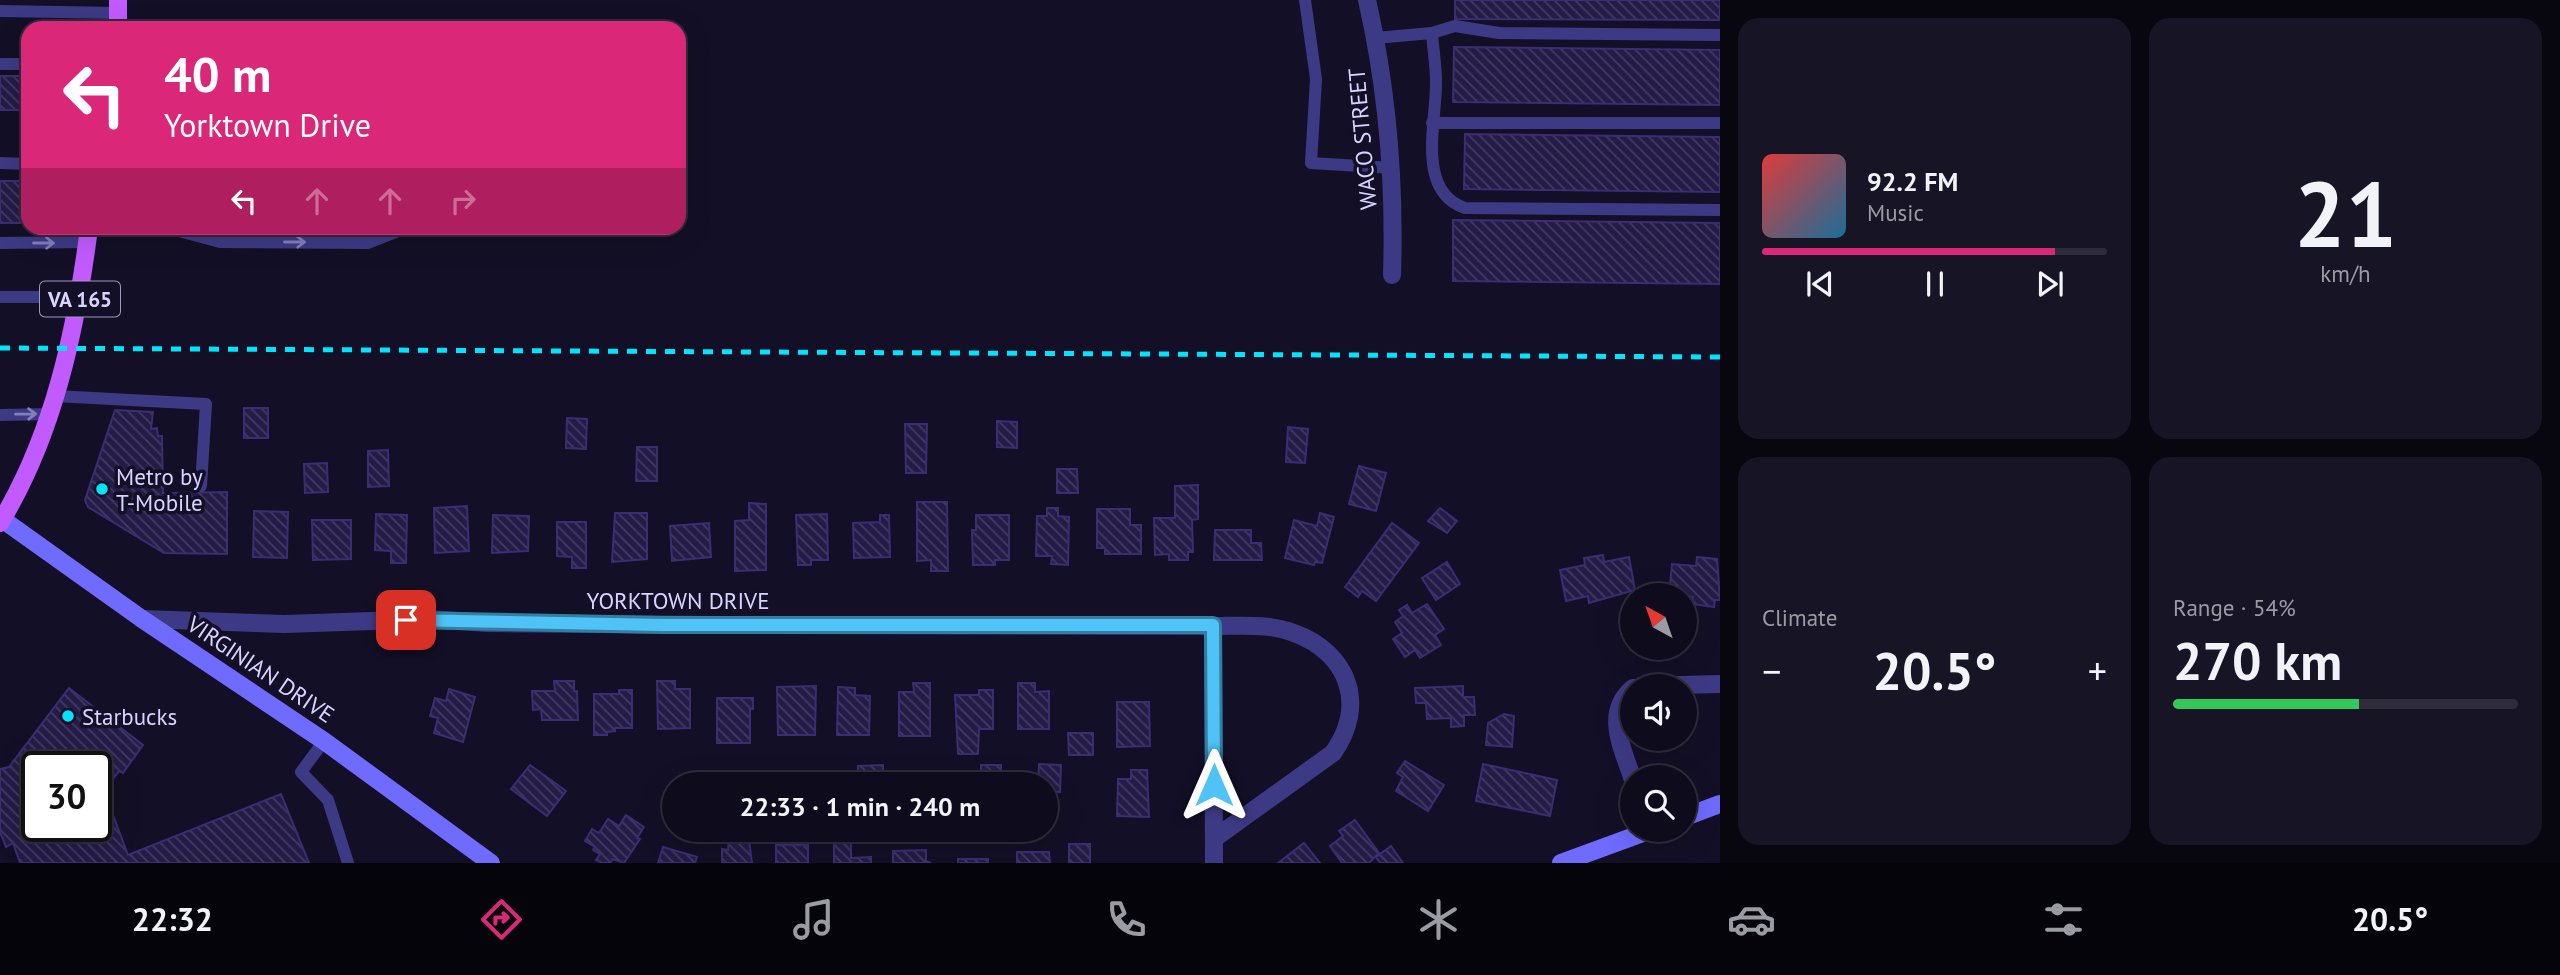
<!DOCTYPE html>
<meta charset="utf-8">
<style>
body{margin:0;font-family:"PT Sans",sans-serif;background:#171425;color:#f1f3f6;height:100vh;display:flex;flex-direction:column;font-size:26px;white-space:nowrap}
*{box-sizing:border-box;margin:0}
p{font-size:23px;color:#9b9ba3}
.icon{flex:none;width:38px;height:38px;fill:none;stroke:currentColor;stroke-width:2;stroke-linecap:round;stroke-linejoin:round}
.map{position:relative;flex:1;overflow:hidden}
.details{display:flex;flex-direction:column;gap:18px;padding:18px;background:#08060f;width:840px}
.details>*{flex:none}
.guide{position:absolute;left:21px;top:21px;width:665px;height:214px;border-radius:21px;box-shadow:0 7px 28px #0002,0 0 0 2px #2e2b3b;background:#db2777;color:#fff;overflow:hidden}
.needle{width:46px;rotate:320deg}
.buttons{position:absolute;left:1620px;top:583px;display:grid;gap:14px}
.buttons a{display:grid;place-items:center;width:77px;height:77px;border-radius:50%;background:#0e0b1c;box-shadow:0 7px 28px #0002,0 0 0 2px #2e2b3b;font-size:35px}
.speed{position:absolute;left:21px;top:751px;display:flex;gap:14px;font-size:35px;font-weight:700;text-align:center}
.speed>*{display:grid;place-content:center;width:91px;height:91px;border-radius:50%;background:#0e0b1c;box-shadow:0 7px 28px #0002,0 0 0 2px #2e2b3b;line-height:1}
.speed .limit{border:4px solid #111;border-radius:10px;background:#fff;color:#111}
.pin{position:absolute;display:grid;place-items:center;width:60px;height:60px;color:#fff;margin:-30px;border-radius:14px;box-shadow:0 4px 10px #0006}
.me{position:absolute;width:77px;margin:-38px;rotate:0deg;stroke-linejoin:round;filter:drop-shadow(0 0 5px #0008)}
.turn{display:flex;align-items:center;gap:24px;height:147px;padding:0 28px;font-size:32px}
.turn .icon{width:91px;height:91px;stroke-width:2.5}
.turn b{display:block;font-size:49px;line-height:60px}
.lanes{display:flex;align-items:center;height:66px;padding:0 28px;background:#0003;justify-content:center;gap:35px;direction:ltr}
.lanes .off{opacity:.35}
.big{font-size:52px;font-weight:700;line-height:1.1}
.details .tile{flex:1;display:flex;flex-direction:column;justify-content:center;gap:10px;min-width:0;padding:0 24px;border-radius:21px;background:#171425}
.details .dial{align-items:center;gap:0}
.dial b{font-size:91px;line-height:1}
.song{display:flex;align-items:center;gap:21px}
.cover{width:84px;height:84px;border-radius:10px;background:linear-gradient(135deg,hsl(0 70% 55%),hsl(200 70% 35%))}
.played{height:7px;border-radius:4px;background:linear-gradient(90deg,#db2777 85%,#2e2b3b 85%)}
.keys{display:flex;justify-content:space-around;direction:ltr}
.heat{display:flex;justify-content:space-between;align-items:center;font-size:38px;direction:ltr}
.charge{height:10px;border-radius:5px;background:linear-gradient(90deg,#34c759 54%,#2e2b3b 0)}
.details .tiles{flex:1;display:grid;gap:18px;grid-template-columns:repeat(2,1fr)}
.trip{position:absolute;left:662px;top:772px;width:396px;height:70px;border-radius:35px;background:#0e0b1c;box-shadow:0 7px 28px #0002,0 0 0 2px #2e2b3b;font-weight:700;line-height:70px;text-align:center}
.tab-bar{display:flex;height:112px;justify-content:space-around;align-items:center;background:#06040b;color:#9b9ba3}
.tab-bar .icon{width:49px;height:49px}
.tab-bar .on{color:#db2777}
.tab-bar b{font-size:32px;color:#f1f3f6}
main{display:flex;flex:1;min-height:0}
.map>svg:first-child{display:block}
.building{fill:url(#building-back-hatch);stroke:#3b2d73;stroke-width:2;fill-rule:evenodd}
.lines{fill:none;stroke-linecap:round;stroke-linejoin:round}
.lane{stroke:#3d3a85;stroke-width:12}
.street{stroke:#3d3a85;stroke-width:18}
.secondary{stroke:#6f6bff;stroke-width:18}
.primary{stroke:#c25bff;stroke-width:18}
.rail{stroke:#00e5ff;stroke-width:5;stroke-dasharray:10 9;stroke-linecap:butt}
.oneway{stroke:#837fbc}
.route-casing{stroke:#337fa1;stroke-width:18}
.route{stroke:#4fc3f7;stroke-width:12}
.poi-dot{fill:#00e5ff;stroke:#130f26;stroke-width:2.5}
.labels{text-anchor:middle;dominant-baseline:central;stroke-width:7;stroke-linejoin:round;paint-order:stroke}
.shield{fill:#130f26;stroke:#9e99be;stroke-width:2}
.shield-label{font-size:21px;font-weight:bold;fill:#d9d4ff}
.street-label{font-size:23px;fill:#d9d4ff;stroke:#130f26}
.poi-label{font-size:23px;fill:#d9d4ff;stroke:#130f26;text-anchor:start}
</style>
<main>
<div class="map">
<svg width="1720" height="863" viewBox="0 0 1720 863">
<defs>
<pattern id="building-back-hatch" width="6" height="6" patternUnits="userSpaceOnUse" patternTransform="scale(1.75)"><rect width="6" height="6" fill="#241b47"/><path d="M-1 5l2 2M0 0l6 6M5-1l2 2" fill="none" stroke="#433b63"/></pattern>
</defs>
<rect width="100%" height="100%" fill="#130f26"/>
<g class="building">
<path d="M1455,0H1720V20L1455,19Z"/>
<path d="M1454,47L1720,50V105L1453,102Z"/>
<rect x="0" y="76" width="28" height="34"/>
<path d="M1465,134L1720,137V192L1464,189Z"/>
<path d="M0,181H20V186H28V219H20V223H0Z"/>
<path d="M1453,220L1720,223V284L1453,281Z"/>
<rect x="244" y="408" width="24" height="30"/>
<path d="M115,410L153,412L151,429L157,428L158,436H162L163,493L227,492V554L164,553L88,507L85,500Z"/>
<path d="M567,418L587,419L586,449L566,448Z"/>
<path d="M997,421L1017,422V448L997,447Z"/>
<path d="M905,424H927L926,473H906Z"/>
<path d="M1288,427L1308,429L1305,463L1286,462Z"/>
<path d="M637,447H657V481H636Z"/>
<path d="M388,450L389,486L368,487V451Z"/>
<path d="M327,463L328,492L305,493L304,464Z"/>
<path d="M1359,466L1386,473L1376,511L1349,504Z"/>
<path d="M1057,469H1077L1078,493H1057Z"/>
<path d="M1198,485V519L1192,520L1193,552H1188V560H1169V554L1155,555L1154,518H1175V486Z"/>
<path d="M917,502H947L948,571H931V560L917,561Z"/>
<path d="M749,503L766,504V570L735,571V521L749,520Z"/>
<path d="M467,506L469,551L435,553L434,508Z"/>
<path d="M1047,508H1058V516L1069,517L1068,565L1051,564L1052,556H1036L1037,516H1047Z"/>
<path d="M1440,508L1457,521L1447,533L1428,521Z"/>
<path d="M1097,509H1130V525H1141V554H1105V548H1097Z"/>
<path d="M254,511L288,512L287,558L253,557Z"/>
<path d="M615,513H647V559L612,562Z"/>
<path d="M1320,513L1334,517L1322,563L1315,562L1314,565L1285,558L1294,520L1317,526Z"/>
<path d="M376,514L407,515L406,563H391V551L375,550Z"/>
<path d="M827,514L828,560H811V565H798L796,515Z"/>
<path d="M493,515L529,516L528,551L492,553Z"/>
<path d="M880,515H889L890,557L854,558L853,523L880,522Z"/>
<path d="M976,515H1009V560H995V565H973L972,530H976Z"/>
<path d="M312,520H351V559L313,560Z"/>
<path d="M557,522H586V568H572V557L557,556Z"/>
<path d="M709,523L711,557L672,561L670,526Z"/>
<path d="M1392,523L1419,543L1376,601L1362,591L1358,597L1345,587Z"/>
<path d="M1215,530H1251V543H1261L1262,560H1214Z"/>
<path d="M1603,555L1604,562L1629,557L1635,590L1589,603L1588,596L1566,601L1560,570L1585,565L1584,558Z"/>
<path d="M1697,557L1717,559L1720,600H1715L1714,607L1692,604L1693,597L1669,595L1672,564L1696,566Z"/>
<path d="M1447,562L1460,584L1436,600L1422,578Z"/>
<path d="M1427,604L1444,629L1435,635L1441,645L1420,658L1415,650L1405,657L1393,639L1402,633L1395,622L1403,616L1399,610L1407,605L1412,613Z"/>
<path d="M554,681H574V691H577L578,720H542L541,709L533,710L532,691H555Z"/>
<path d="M657,681H675V689H690V728L658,729Z"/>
<path d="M913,683H930V736H899V692H914Z"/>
<path d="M1018,683H1035V692L1049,691V729H1018Z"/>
<path d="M816,686L815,735H778L777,687Z"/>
<path d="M1463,686V697H1474L1475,715H1464V726L1451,727V718L1427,719L1426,703H1416L1415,688Z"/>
<path d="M838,687L855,688V695L870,696L869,735H837Z"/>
<path d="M69,688L143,745L123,773L119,771L104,791L128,855L281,794L309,863H20L13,843L6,847L0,832V769L9,767ZM37,766H96V826H37Z"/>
<path d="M449,689L475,697L463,742L434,733L438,718L430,716L435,698L446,701Z"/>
<path d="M619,690H632V728H615V731L607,732V735H594V694H619Z"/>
<path d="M979,690H993V729H979L978,754H958L955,695H979Z"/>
<path d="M717,698H753V709H750V743H717Z"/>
<path d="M1117,702H1149L1150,746L1117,747Z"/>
<path d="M1504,714L1514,716L1512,747L1486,745L1488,723Z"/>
<path d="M1068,733H1093V755H1069Z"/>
<path d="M1405,761L1444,785L1428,811L1396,791L1403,777L1397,773Z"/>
<path d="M1039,764L1061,765L1060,792L1045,791V784H1038Z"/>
<path d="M1483,764L1557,780L1550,816L1476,801Z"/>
<path d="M530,765L566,791L547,816L511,789Z"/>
<path d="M883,765V784H858V766Z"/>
<rect x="981" y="765" width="20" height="19"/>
<path d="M1131,770H1147L1149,817L1117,816L1118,779H1131Z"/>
<path d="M626,815L644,827L637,838L640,839L624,863L613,859L610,863H602L596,860L600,854L593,850L595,847L585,841L592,829L599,833L608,819L619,826Z"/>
<path d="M1355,820L1379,853L1369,863H1342L1330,846L1343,836L1339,831Z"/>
<path d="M729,837L749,840L752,863H722V849L728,850Z"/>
<path d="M834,841H851V858L871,857V863H834Z"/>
<path d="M1304,843L1320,863H1278Z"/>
<rect x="1069" y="844" width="21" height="19"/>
<rect x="776" y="845" width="32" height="18"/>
<path d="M1391,846L1403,863H1380L1376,857Z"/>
<path d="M663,847L697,857L695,863H658Z"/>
<path d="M926,850V861L931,863H893V851Z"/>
<path d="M1017,852H1049L1050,863H1017Z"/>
<rect x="958" y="859" width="30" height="4"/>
</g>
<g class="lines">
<g class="lane">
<path d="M1305,0L1316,79L1311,163L1392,168"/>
<path d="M0,11L120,13"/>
<path d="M1432,33C1433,49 1436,65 1436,81C1437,120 1415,191 1465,208L1720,210"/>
<path d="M1375,38L1432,33L1455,26L1499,33L1720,35"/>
<path d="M0,64H28"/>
<path d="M1432,123H1720"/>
<path d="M0,163L28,164"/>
<path d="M136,228L179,231L220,242L368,243L396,232V228"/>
<path d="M263,242L278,228"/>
<path d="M0,243L87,242"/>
<path d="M0,297H80"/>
<path d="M55,396L206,404L201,486"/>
<path d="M0,415L51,414"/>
<path d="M324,741L301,772L328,800L348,863"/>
</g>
<g class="street">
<path d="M1367,0C1388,92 1395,181 1392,275"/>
<path d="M142,619L285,624L430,619L487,623L714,625L1213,626C1240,626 1269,623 1294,633C1349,653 1367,705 1333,753L1215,838"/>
<path d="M1213,626L1214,863"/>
<path d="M1641,686L1720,684"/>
<path d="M1633,688C1603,713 1623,749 1633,780"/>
</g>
<g class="secondary">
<path d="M2,519L142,619L324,741L491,863"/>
<path d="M1685,817L1720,804"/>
<path d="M1561,863L1651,830"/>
</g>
<g class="primary">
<path d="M118,28V0"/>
<path d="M0,523C54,434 76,330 89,228"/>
</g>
<path class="rail" d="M0,348L1720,357"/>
</g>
<defs><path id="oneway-shaft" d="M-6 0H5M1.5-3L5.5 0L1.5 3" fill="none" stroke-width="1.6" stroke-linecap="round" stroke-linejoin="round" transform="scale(1.75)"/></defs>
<g class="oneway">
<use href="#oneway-shaft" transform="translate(295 242)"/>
<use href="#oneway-shaft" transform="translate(44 243)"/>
<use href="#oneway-shaft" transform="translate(26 414) rotate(-1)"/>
</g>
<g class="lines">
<defs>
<path id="route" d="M406,620L663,625H1213L1214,785"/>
</defs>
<use href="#route" class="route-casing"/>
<use href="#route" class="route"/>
</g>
<g class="poi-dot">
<circle cx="102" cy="489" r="7"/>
<circle cx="68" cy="716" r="7"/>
</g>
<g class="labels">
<rect class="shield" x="40" y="281.5" width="80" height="35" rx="5"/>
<g class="shield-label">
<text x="80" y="299">VA 165</text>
</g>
<g class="street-label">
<text transform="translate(1362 139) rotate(-95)">WACO STREET</text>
<text x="678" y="600">YORKTOWN DRIVE</text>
<text transform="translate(261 669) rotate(34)">VIRGINIAN DRIVE</text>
</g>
<g class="poi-label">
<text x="116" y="476">Metro by<tspan x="116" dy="26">T-Mobile</tspan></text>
<text x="82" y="716">Starbucks</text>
</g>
</g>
</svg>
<div class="buttons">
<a><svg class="needle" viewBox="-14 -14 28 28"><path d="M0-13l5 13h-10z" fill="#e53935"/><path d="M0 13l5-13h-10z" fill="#9b9ba3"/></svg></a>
<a><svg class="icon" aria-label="sound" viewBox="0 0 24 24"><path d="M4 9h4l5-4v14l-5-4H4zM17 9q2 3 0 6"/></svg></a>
<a><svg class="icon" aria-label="search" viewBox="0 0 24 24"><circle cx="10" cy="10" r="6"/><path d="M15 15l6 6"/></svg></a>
</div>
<div class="speed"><div class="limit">30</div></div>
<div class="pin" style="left:406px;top:620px;background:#d93025"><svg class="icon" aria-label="arrive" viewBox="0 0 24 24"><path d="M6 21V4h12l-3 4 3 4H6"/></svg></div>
<svg class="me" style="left:1214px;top:785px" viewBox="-20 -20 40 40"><path d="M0-17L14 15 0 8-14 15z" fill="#4fc3f7" stroke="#fff" stroke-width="4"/></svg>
<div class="trip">22:33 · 1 min · 240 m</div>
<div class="guide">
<div class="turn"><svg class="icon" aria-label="left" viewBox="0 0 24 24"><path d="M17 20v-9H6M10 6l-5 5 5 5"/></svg><div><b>40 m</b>Yorktown Drive</div></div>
<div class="lanes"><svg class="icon" aria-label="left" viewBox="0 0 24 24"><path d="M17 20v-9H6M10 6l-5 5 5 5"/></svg><svg class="icon off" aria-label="ahead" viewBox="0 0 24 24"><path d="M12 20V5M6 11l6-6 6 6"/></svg><svg class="icon off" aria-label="ahead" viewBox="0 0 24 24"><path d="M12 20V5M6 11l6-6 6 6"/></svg><svg class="icon off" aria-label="right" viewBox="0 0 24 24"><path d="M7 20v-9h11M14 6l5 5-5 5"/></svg></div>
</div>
</div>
<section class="details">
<div class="tiles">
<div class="tile">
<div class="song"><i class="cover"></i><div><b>92.2 FM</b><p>Music</p></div></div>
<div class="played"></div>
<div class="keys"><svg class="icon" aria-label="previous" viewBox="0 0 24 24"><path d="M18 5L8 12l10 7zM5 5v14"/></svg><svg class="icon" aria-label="pause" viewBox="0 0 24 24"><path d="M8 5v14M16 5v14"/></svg><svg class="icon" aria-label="next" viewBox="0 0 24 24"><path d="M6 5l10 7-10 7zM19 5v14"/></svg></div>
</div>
<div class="tile dial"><b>21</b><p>km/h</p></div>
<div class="tile"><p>Climate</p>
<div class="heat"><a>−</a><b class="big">20.5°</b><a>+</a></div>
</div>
<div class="tile"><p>Range · 54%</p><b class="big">270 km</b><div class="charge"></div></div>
</div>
</section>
</main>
<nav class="tab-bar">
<b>22:32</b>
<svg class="icon on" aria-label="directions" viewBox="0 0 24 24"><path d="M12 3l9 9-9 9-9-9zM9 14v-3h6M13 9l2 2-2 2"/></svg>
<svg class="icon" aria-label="music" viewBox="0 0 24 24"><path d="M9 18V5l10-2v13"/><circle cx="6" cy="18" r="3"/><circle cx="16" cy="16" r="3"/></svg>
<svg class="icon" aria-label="phone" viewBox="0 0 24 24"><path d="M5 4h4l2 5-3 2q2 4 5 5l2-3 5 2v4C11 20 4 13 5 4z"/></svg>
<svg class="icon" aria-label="climate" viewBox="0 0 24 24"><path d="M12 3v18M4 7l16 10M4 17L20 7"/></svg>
<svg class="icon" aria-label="car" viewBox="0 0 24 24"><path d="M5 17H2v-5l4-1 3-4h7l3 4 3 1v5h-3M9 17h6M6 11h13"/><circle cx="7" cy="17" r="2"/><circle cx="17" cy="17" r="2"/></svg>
<svg class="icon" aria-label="filters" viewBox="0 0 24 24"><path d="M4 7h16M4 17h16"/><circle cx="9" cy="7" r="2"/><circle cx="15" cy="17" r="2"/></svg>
<b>20.5°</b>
</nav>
